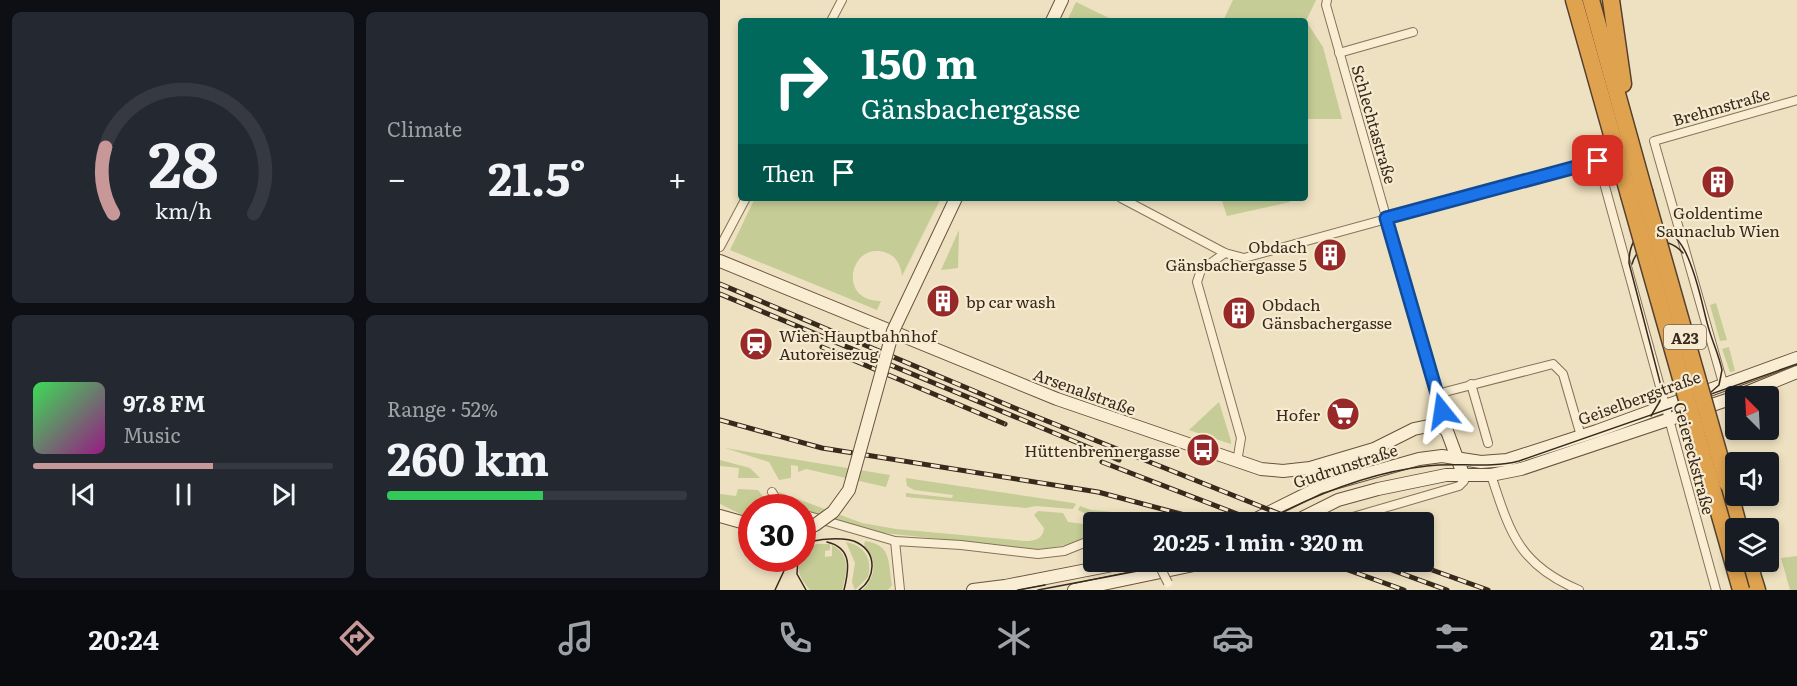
<!DOCTYPE html>
<meta charset="utf-8">
<style>
body{margin:0;font-family:Literata,serif;background:#242831;color:#f1f3f6;height:100vh;display:flex;flex-direction:column;font-size:22px;white-space:nowrap}
*{box-sizing:border-box;margin:0}
p{font-size:20px;color:#9ea1a6}
.icon{flex:none;width:33px;height:33px;fill:none;stroke:currentColor;stroke-width:2;stroke-linecap:round;stroke-linejoin:round}
.map{position:relative;flex:1;overflow:hidden}
.sheet{display:flex;flex-direction:column;gap:12px;padding:12px;background:#0d0f14;width:720px}
.sheet>*{flex:none}
.top-card{position:absolute;left:18px;top:18px;width:570px;height:183px;border-radius:6px;box-shadow:0 3px 9px #0003;background:#00695c;color:#fff;overflow:hidden}
.needle{width:39px;rotate:336deg}
.tools{position:absolute;left:1005px;top:386px;display:grid;gap:12px}
.tools a{display:grid;place-items:center;width:54px;height:54px;border-radius:6px;background:#171b24;box-shadow:0 3px 9px #0003;font-size:30px}
.speed{position:absolute;left:18px;top:494px;display:flex;gap:12px;font-size:30px;font-weight:700;text-align:center}
.speed>*{display:grid;place-content:center;width:78px;height:78px;border-radius:50%;background:#171b24;box-shadow:0 3px 9px #0003;line-height:1}
.speed .limit{border:9px solid #d22;background:#fff;color:#111}
.pin{position:absolute;display:grid;place-items:center;width:51px;height:51px;color:#fff;margin:-26px;border-radius:12px;box-shadow:0 3px 9px #0006}
.me{position:absolute;width:66px;margin:-33px;rotate:345deg;stroke-linejoin:round;filter:drop-shadow(0 0 4px #0008)}
.turn{display:flex;align-items:center;gap:21px;height:126px;padding:0 24px;font-size:27px}
.turn .icon{width:78px;height:78px;stroke-width:2.5}
.turn b{display:block;font-size:42px;line-height:51px}
.then{display:flex;align-items:center;height:57px;padding:0 24px;background:#0003;gap:12px;font-size:22px}
.big{font-size:45px;font-weight:700;line-height:1.1}
.sheet .card{flex:1;display:flex;flex-direction:column;justify-content:center;gap:9px;min-width:0;padding:0 21px;border-radius:9px;background:#242831}
.sheet .dial{align-items:center;gap:0}
.dial svg{height:156px;overflow:visible;fill:none;stroke:#363941;stroke-width:7;stroke-linecap:round;text-anchor:middle}
.dial text{fill:#f1f3f6;stroke:none}
.song{display:flex;align-items:center;gap:18px}
.cover{width:72px;height:72px;border-radius:9px;background:linear-gradient(135deg,hsl(130 70% 55%),hsl(310 70% 35%))}
.played{height:6px;border-radius:3px;background:linear-gradient(90deg,#c89899 60%,#363941 60%)}
.keys{display:flex;justify-content:space-around;direction:ltr}
.heat{display:flex;justify-content:space-between;align-items:center;font-size:33px;direction:ltr}
.charge{height:9px;border-radius:4px;background:linear-gradient(90deg,#34c759 52%,#363941 0)}
.sheet .tiles{flex:1;display:grid;gap:12px;grid-template-columns:repeat(2,1fr)}
.trip{position:absolute;left:363px;top:512px;width:351px;height:60px;border-radius:6px;background:#171b24;box-shadow:0 3px 9px #0003;font-weight:700;line-height:60px;text-align:center}
.tab-bar{display:flex;height:96px;justify-content:space-around;align-items:center;background:#090b0e;color:#9ea1a6}
.tab-bar .icon{width:42px;height:42px}
.tab-bar .active{color:#c89899}
.tab-bar b{font-size:27px;color:#f1f3f6}
main{display:flex;flex:1;min-height:0}
.map>svg:first-child{display:block}
.green{fill:#c5cc95}
.lines{fill:none;stroke-linecap:round;stroke-linejoin:round}
.street-casing{stroke:#877258;stroke-width:10}
.secondary-casing{stroke:#69533b;stroke-width:14}
.highway-casing{stroke:#55402d;stroke-width:19}
.street{stroke:#f9eed4;stroke-width:8}
.secondary{stroke:#f9eed4;stroke-width:12}
.highway{stroke:#dfa350;stroke-width:16}
.tram{stroke:#372a1d;stroke-width:1.5}
.rail-casing{stroke:#372a1d;stroke-width:5}
.rail{stroke:#f6ebd0;stroke-width:3;stroke-dasharray:9;stroke-linecap:butt}
.street-bridge-casing{stroke:#877258;stroke-width:10;stroke-linecap:butt}
.secondary-bridge-casing{stroke:#69533b;stroke-width:14;stroke-linecap:butt}
.highway-bridge-casing{stroke:#55402d;stroke-width:19;stroke-linecap:butt}
.street-bridge{stroke:#f9eed4;stroke-width:8}
.secondary-bridge{stroke:#f9eed4;stroke-width:12}
.highway-bridge{stroke:#dfa350;stroke-width:16}
.route-casing{stroke:#114b97;stroke-width:15}
.route{stroke:#1a73e8;stroke-width:10}
.labels{text-anchor:middle;dominant-baseline:central;stroke-width:4.5;stroke-linejoin:round;paint-order:stroke}
.shield{fill:#f6ebd0;stroke:#706453;stroke-width:1.5}
.shield-label{font-size:15px;font-weight:bold;fill:#372a1d}
.street-label{font-size:16px;fill:#372a1d;stroke:#f6ebd0}
.poi-label{font-size:16px;fill:#372a1d;stroke:#f6ebd0;text-anchor:end}
</style>
<main>
<section class="sheet">
<div class="tiles">
<div class="card dial"><svg viewBox="0 0 100 80">
<path d="M14 69A42 42 0 1 1 86 69"/>
<path d="M14 69A42 42 0 0 1 10 35" stroke="#c89899"/>
<text x="50" y="56" font-size="32" font-weight="700">28</text>
<text x="50" y="72" font-size="11">km/h</text>
</svg></div>
<div class="card"><p>Climate</p>
<div class="heat"><a>−</a><b class="big">21.5°</b><a>+</a></div>
</div>
<div class="card">
<div class="song"><i class="cover"></i><div><b>97.8 FM</b><p>Music</p></div></div>
<div class="played"></div>
<div class="keys"><svg class="icon" aria-label="previous" viewBox="0 0 24 24"><path d="M18 5L8 12l10 7zM5 5v14"/></svg><svg class="icon" aria-label="pause" viewBox="0 0 24 24"><path d="M8 5v14M16 5v14"/></svg><svg class="icon" aria-label="next" viewBox="0 0 24 24"><path d="M6 5l10 7-10 7zM19 5v14"/></svg></div>
</div>
<div class="card"><p>Range · 52%</p><b class="big">260 km</b><div class="charge"></div></div>
</div>
</section>
<div class="map">
<svg width="1077" height="590" viewBox="0 0 1077 590">
<rect width="100%" height="100%" fill="#eee1c1"/>
<g class="green">
<path d="M513,0H596L586,21L603,47L622,119H585V21H503Z"/>
<path d="M356,2L395,21H347Z"/>
<path d="M35,198H221L182,276C181,266 177,257 167,253C130,239 116,302 161,301L157,310L10,250Z"/>
<path d="M501,198H571L570,202L507,216Z"/>
<path d="M239,230L238,268L221,270Z"/>
<path d="M996,303L1007,340L1000,341L990,305Z"/>
<path d="M1009,347L1015,371L1010,372L1002,349Z"/>
<path d="M499,402L511,441V444L469,430Z"/>
<path d="M5,448L170,475L166,487L86,469L78,472V466L71,465V478L59,480L49,462Z"/>
<path d="M0,460L30,468L40,478H18L19,468L0,466Z"/>
<path d="M186,478L353,503L356,504L353,509L316,506L306,508L186,497V493L232,498L233,495L194,490L187,486Z"/>
<path d="M18,489L38,490L51,507H32L31,519L0,504V494L16,496Z"/>
<path d="M59,492L142,523L176,529L305,541C315,541 323,539 324,528L314,515L318,511L343,513L348,522L364,524V513L358,510L360,506L371,510L405,513L443,522H374L373,532C356,544 337,548 316,549L154,532L113,521L60,498Z"/>
<path d="M145,541C172,545 168,562 172,585L168,590H142C157,577 157,559 144,545Z"/>
<path d="M126,542C144,545 153,559 148,577L135,590L132,582L135,563Z"/>
<path d="M96,544H110V550L105,551V557L112,556V545C131,555 127,572 122,590H90C81,580 76,571 80,558H82L85,550Z"/>
<path d="M1077,556V590H1070L1061,558Z"/>
</g>
<g class="lines">
<defs>
<g id="street">
<path d="M607,0L606,5L726,428"/>
<path d="M111,21L122,0"/>
<path d="M619,53L693,32"/>
<path d="M401,198L505,253L524,258L878,161L996,590"/>
<path d="M0,247L26,198"/>
<path d="M505,253L481,270L477,282L521,438L517,462"/>
<path d="M1003,383L934,141L1077,100"/>
<path d="M751,384L768,443"/>
<path d="M717,394L833,364L843,374L861,436"/>
<path d="M771,475C790,533 799,565 859,590"/>
<path d="M52,492L58,502L68,507"/>
<path d="M82,514L175,541L241,545L318,554L344,551L374,539"/>
<path d="M633,517L739,486L744,481L743,474"/>
<path d="M175,541L180,590"/>
</g>
<g id="secondary">
<path d="M332,21L342,0"/>
<path d="M0,261L337,399L541,469L563,471L590,468L654,449L694,429L718,424L727,431L743,474"/>
<path d="M1018,396L1077,372"/>
<path d="M0,516L32,525"/>
<path d="M530,522L600,487L699,459L722,456L761,462L787,460L877,431L1077,358"/>
<path d="M574,522L618,500L658,489L726,475H771L801,469L1016,397"/>
<path d="M253,590L285,586L413,561"/>
<path d="M354,590L493,561"/>
</g>
<g id="highway">
<path d="M854,0L909,195"/>
<path d="M871,0L924,191"/>
<path d="M891,0L903,84"/>
<path d="M1007,483L1019,528"/>
<path d="M1028,561L1037,590"/>
</g>
</defs>
<use href="#street" class="street-casing"/>
<use href="#secondary" class="secondary-casing"/>
<use href="#highway" class="highway-casing"/>
<use href="#street" class="street"/>
<use href="#secondary" class="secondary"/>
<use href="#highway" class="highway"/>
<g class="tram">
<path d="M912,264C919,240 946,234 963,253"/>
<path d="M931,416L940,401L941,386L909,263C909,250 912,238 924,232C968,210 980,300 988,326C992,341 999,355 1002,370L999,385L990,393"/>
<path d="M543,522C592,496 652,472 707,466C738,462 768,469 799,461L1077,364"/>
<path d="M107,542C133,548 129,570 124,590"/>
<path d="M82,544C96,539 125,536 138,543C158,554 155,579 139,590"/>
<path d="M78,558L77,574L86,590"/>
<path d="M55,590L70,558"/>
<path d="M298,590L325,585"/>
<path d="M318,590L470,561"/>
</g>
<defs>
<g id="rail">
<path d="M0,284L297,409L580,522"/>
<path d="M0,294L399,460"/>
<path d="M102,347L285,424"/>
<path d="M0,420L102,448L378,492L491,522"/>
<path d="M382,462L538,522"/>
<path d="M603,561L684,590"/>
<path d="M647,561L727,590"/>
<path d="M687,561L768,590"/>
</g>
</defs>
<use href="#rail" class="rail-casing"/>
<use href="#rail" class="rail"/>
<defs>
<path id="street-bridge" d="M437,561L448,583"/>
<path id="secondary-bridge" d="M82,529L95,525L113,512L129,490L173,331L236,198"/>
<g id="highway-bridge">
<path d="M924,191L1007,483"/>
<path d="M909,195L1021,590"/>
</g>
</defs>
<use href="#street-bridge" class="street-bridge-casing"/>
<use href="#secondary-bridge" class="secondary-bridge-casing"/>
<use href="#highway-bridge" class="highway-bridge-casing"/>
<use href="#street-bridge" class="street-bridge"/>
<use href="#secondary-bridge" class="secondary-bridge"/>
<use href="#highway-bridge" class="highway-bridge"/>
</g>
<g class="lines">
<defs>
<path id="route" d="M722,411L666,218L878,161"/>
</defs>
<use href="#route" class="route-casing"/>
<use href="#route" class="route"/>
</g>
<defs>
<symbol id="building-disc" viewBox="-11 -11 22 22"><circle r="9.5" fill="#972928" stroke="#f6ebd0"/><path d="M-4-6H4V6H1V3H-1V6H-4ZM-2.5-4.3h1.7v1.8h-1.7ZM.8-4.3h1.7v1.8H.8ZM-2.5-1h1.7V.8h-1.7ZM.8-1h1.7V.8H.8Z" fill="#fff"/></symbol>
<symbol id="station-disc" viewBox="-11 -11 22 22"><circle r="9.5" fill="#972928" stroke="#f6ebd0"/><path d="M-3-6H3Q5-6 5-4V2Q5 4 3 4L4.5 6H3L1.5 4h-3L-3 6H-4.5L-3 4Q-5 4-5 2V-4Q-5-6-3-6ZM-3.5-4v3h7v-3ZM-3.5 1v1.5H-2V1ZM2 1v1.5H3.5V1Z" fill="#fff"/></symbol>
<symbol id="supermarket-disc" viewBox="-11 -11 22 22"><circle r="9.5" fill="#972928" stroke="#f6ebd0"/><path d="M-6-5.5h2.5l.6 2H6L4.5 2H-2.5L-4.4-4H-6ZM-1.5 3.2a1.3 1.3 0 1 0 .1 0ZM3 3.2a1.3 1.3 0 1 0 .1 0Z" fill="#fff"/></symbol>
<symbol id="bus-disc" viewBox="-11 -11 22 22"><circle r="9.5" fill="#972928" stroke="#f6ebd0"/><path d="M-5-6H5V4H4V6H2V4H-2V6H-4V4H-5ZM-3.5-4V0h7V-4ZM-3.5 1.2v1.5H-2V1.2ZM2 1.2v1.5H3.5V1.2Z" fill="#fff"/></symbol>
</defs>
<g fill-rule="evenodd">
<use href="#building-disc" x="979" y="163" width="38" height="38"/>
<use href="#building-disc" x="591" y="236" width="38" height="38"/>
<use href="#building-disc" x="204" y="282" width="38" height="38"/>
<use href="#building-disc" x="500" y="294" width="38" height="38"/>
<use href="#station-disc" x="17" y="325" width="38" height="38"/>
<use href="#supermarket-disc" x="604" y="395" width="38" height="38"/>
<use href="#bus-disc" x="464" y="431" width="38" height="38"/>
</g>
<g class="labels">
<rect class="shield" x="944" y="325" width="42" height="24" rx="4.5"/>
<g class="shield-label">
<text x="965" y="337">A23</text>
</g>
<g class="street-label">
<text transform="translate(1001 106) rotate(-16)">Brehmstraße</text>
<text transform="translate(655 124) rotate(74)">Schlechtastraße</text>
<text transform="translate(365 391) rotate(20)">Arsenalstraße</text>
<text transform="translate(919 397) rotate(-20)">Geiselbergstraße</text>
<text transform="translate(975 458) rotate(75)">Geiereckstraße</text>
<text transform="translate(625 465) rotate(-18)">Gudrunstraße</text>
</g>
<g class="poi-label">
<text x="998" y="212" text-anchor="middle">Goldentime<tspan x="998" dy="18">Saunaclub Wien</tspan></text>
<text x="587" y="246">Obdach<tspan x="587" dy="18">Gänsbachergasse 5</tspan></text>
<text x="246" y="301" text-anchor="start">bp car wash</text>
<text x="542" y="304" text-anchor="start">Obdach<tspan x="542" dy="18">Gänsbachergasse</tspan></text>
<text x="59" y="335" text-anchor="start">Wien Hauptbahnhof<tspan x="59" dy="18">Autoreisezug</tspan></text>
<text x="600" y="414">Hofer</text>
<text x="460" y="450">Hüttenbrennergasse</text>
</g>
</g>
</svg>
<div class="tools">
<a><svg class="needle" viewBox="-14 -14 28 28"><path d="M0-13l5 13h-10z" fill="#e53935"/><path d="M0 13l5-13h-10z" fill="#9ea1a6"/></svg></a>
<a><svg class="icon" aria-label="sound" viewBox="0 0 24 24"><path d="M4 9h4l5-4v14l-5-4H4zM17 9q2 3 0 6"/></svg></a>
<a><svg class="icon" aria-label="layers" viewBox="0 0 24 24"><path d="M12 4l9 5-9 5-9-5zM3 14l9 5 9-5"/></svg></a>
</div>
<div class="speed"><div class="limit">30</div></div>
<div class="pin" style="left:878px;top:161px;background:#d93025"><svg class="icon" aria-label="arrive" viewBox="0 0 24 24"><path d="M6 21V4h12l-3 4 3 4H6"/></svg></div>
<svg class="me" style="left:722px;top:411px" viewBox="-20 -20 40 40"><path d="M0-17L14 15 0 8-14 15z" fill="#1a73e8" stroke="#fff" stroke-width="4"/></svg>
<div class="trip">20:25 · 1 min · 320 m</div>
<div class="top-card">
<div class="turn"><svg class="icon" aria-label="right" viewBox="0 0 24 24"><path d="M7 20v-9h11M14 6l5 5-5 5"/></svg><div><b>150 m</b>Gänsbachergasse</div></div>
<div class="then">Then<svg class="icon" aria-label="arrive" viewBox="0 0 24 24"><path d="M6 21V4h12l-3 4 3 4H6"/></svg></div>
</div>
</div>
</main>
<nav class="tab-bar">
<b>20:24</b>
<svg class="icon active" aria-label="directions" viewBox="0 0 24 24"><path d="M12 3l9 9-9 9-9-9zM9 14v-3h6M13 9l2 2-2 2"/></svg>
<svg class="icon" aria-label="music" viewBox="0 0 24 24"><path d="M9 18V5l10-2v13"/><circle cx="6" cy="18" r="3"/><circle cx="16" cy="16" r="3"/></svg>
<svg class="icon" aria-label="phone" viewBox="0 0 24 24"><path d="M5 4h4l2 5-3 2q2 4 5 5l2-3 5 2v4C11 20 4 13 5 4z"/></svg>
<svg class="icon" aria-label="climate" viewBox="0 0 24 24"><path d="M12 3v18M4 7l16 10M4 17L20 7"/></svg>
<svg class="icon" aria-label="car" viewBox="0 0 24 24"><path d="M5 17H2v-5l4-1 3-4h7l3 4 3 1v5h-3M9 17h6M6 11h13"/><circle cx="7" cy="17" r="2"/><circle cx="17" cy="17" r="2"/></svg>
<svg class="icon" aria-label="filters" viewBox="0 0 24 24"><path d="M4 7h16M4 17h16"/><circle cx="9" cy="7" r="2"/><circle cx="15" cy="17" r="2"/></svg>
<b>21.5°</b>
</nav>
